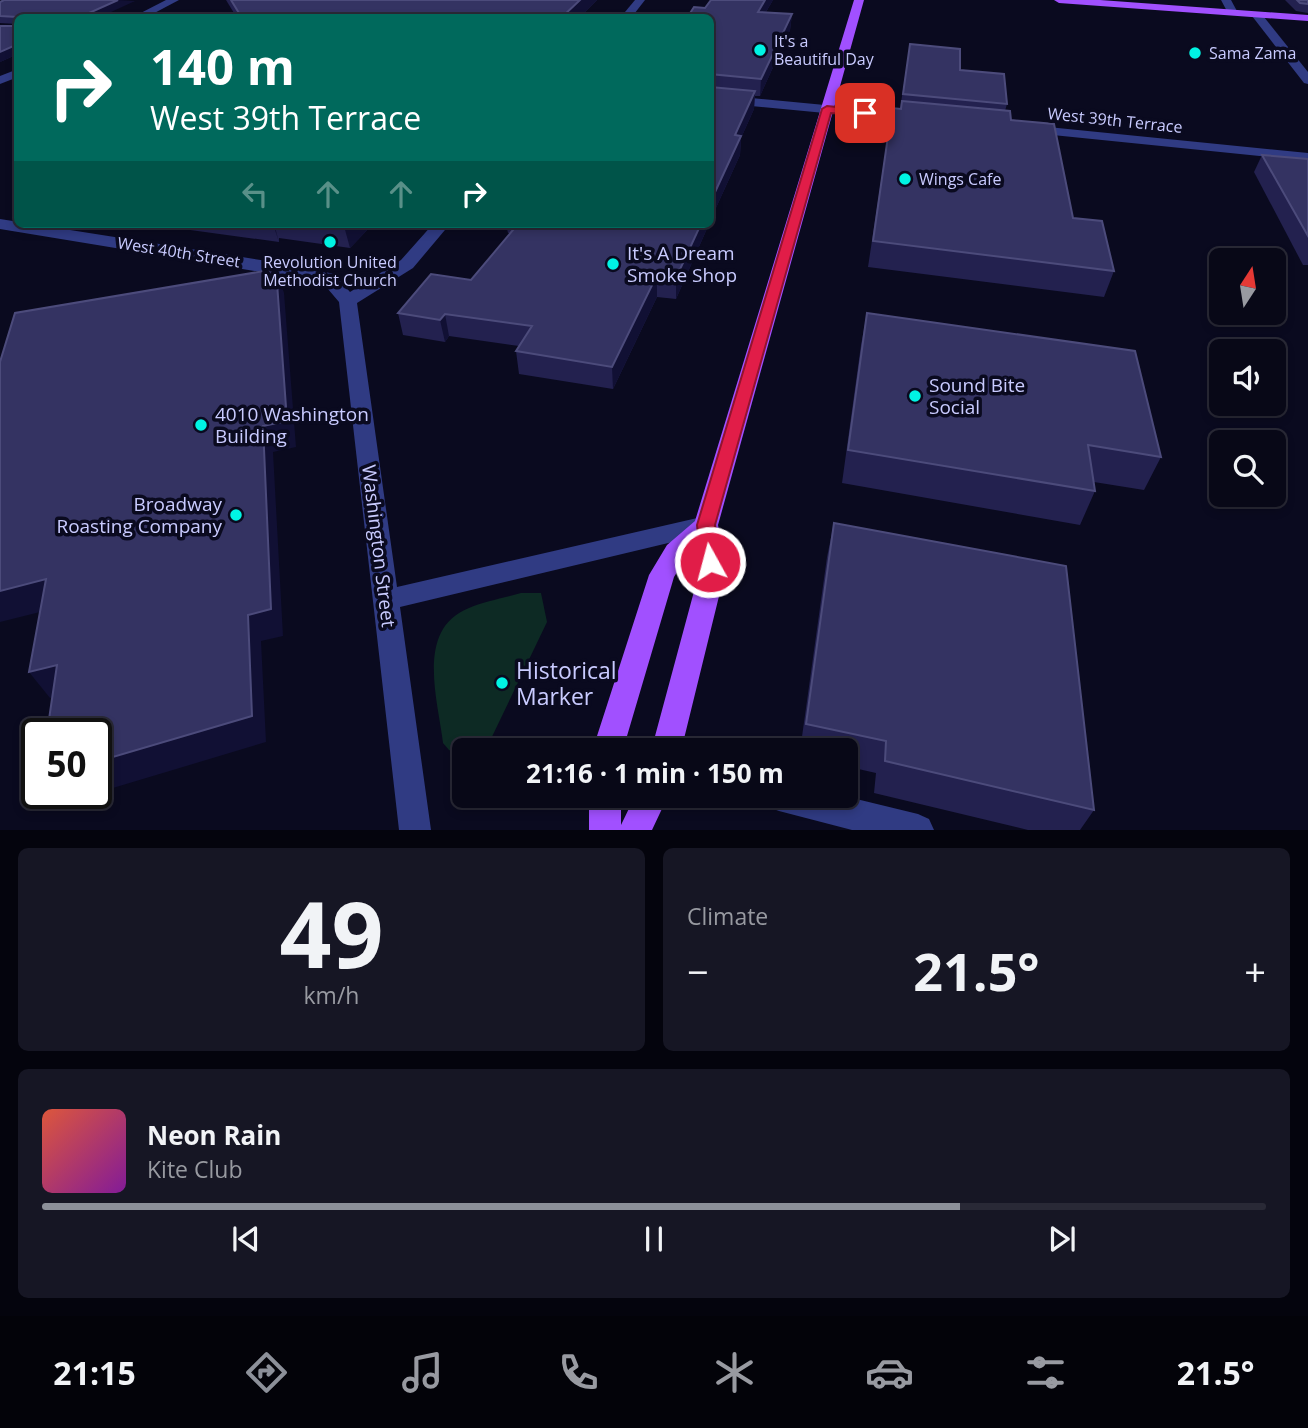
<!DOCTYPE html>
<meta charset="utf-8">
<style>
body{margin:0;font-family:"Open Sans",sans-serif;background:#161624;color:#f1f3f6;height:100vh;display:flex;flex-direction:column;font-size:26px;white-space:nowrap}
*{box-sizing:border-box;margin:0}
p{font-size:23px;color:#989aa1}
.icon{flex:none;width:38px;height:38px;fill:none;stroke:currentColor;stroke-width:2;stroke-linecap:round;stroke-linejoin:round}
.map{position:relative;height:830px;overflow:hidden}
.drawer{display:flex;flex-direction:column;gap:18px;padding:18px;background:#04040d;flex:1}
.drawer>*{flex:none}
.top-card{position:absolute;left:14px;top:14px;width:700px;height:214px;border-radius:10px;box-shadow:0 4px 10px #0003,0 0 0 2px #292936;background:#00695c;color:#fff;overflow:hidden}
.needle{width:46px;rotate:12deg}
.controls{position:absolute;left:1209px;top:248px;display:grid;gap:14px}
.controls a{display:grid;place-items:center;width:77px;height:77px;border-radius:10px;background:#080817;box-shadow:0 4px 10px #0003,0 0 0 2px #292936;font-size:35px}
.speed{position:absolute;left:21px;top:718px;display:flex;gap:14px;font-size:35px;font-weight:700;text-align:center}
.speed>*{display:grid;place-content:center;width:91px;height:91px;border-radius:50%;background:#080817;box-shadow:0 4px 10px #0003,0 0 0 2px #292936;line-height:1}
.speed .limit{border:4px solid #111;border-radius:10px;background:#fff;color:#111}
.pin{position:absolute;display:grid;place-items:center;width:60px;height:60px;color:#fff;margin:-30px;border-radius:14px;box-shadow:0 4px 10px #0006}
.me{position:absolute;width:77px;margin:-38px;rotate:353deg;stroke-linejoin:round;filter:drop-shadow(0 0 5px #0008)}
.turn{display:flex;align-items:center;gap:24px;height:147px;padding:0 21px;font-size:32px}
.turn .icon{width:91px;height:91px;stroke-width:2.5}
.turn b{display:block;font-size:49px;line-height:60px}
.lanes{display:flex;align-items:center;height:66px;padding:0 21px;background:#0003;justify-content:center;gap:35px;direction:ltr}
.lanes .off{opacity:.35}
.big{font-size:52px;font-weight:700;line-height:1.1}
.drawer .tile{flex:1;display:flex;flex-direction:column;justify-content:center;gap:10px;min-width:0;padding:0 24px;border-radius:10px;background:#161624}
.drawer .dial{align-items:center;gap:0}
.dial b{font-size:91px;line-height:1}
.song{display:flex;align-items:center;gap:21px}
.cover{width:84px;height:84px;border-radius:10px;background:linear-gradient(135deg,hsl(10 70% 55%),hsl(290 70% 35%))}
.played{height:7px;border-radius:4px;background:linear-gradient(90deg,#8c9099 75%,#292936 75%)}
.keys{display:flex;justify-content:space-around;direction:ltr}
.heat{display:flex;justify-content:space-between;align-items:center;font-size:38px;direction:ltr}
.drawer .tiles{flex:1;display:grid;gap:18px;grid-template-columns:1fr 1fr}
.tile:last-child{grid-column:span 2}
.trip{position:absolute;left:452px;top:738px;width:406px;height:70px;border-radius:10px;background:#080817;box-shadow:0 4px 10px #0003,0 0 0 2px #292936;font-weight:700;line-height:70px;text-align:center}
.tabs{display:flex;height:112px;justify-content:space-around;align-items:center;background:#030309;color:#989aa1}
.tabs .icon{width:49px;height:49px}
.tabs .current{color:#8c9099}
.tabs b{font-size:32px;color:#f1f3f6}
.map>svg:first-child{display:block}
.green{fill:#0d2a24}
.lines{fill:none;stroke-linecap:round;stroke-linejoin:round}
.minor{fill:#303b83;fill-rule:evenodd}
.major{fill:#a150ff;fill-rule:evenodd}
.wall{fill:#23214f}
.shaded-wall{fill:#111034}
.building{fill:#343362;stroke:#4c4b7b;stroke-width:2}
.route{fill:#e11d48;stroke:#92132f;stroke-width:2}
.poi-dot{fill:#00f4e4;stroke:#0a0a1f;stroke-width:2.5}
.labels{text-anchor:middle;dominant-baseline:central;stroke-width:7;stroke-linejoin:round;paint-order:stroke}
.far-poi-label{font-size:16px;fill:#c9cbff;stroke:#0a0a1f;text-anchor:start}
.far-street-label{font-size:16px;fill:#c9cbff;stroke:#0a0a1f}
.poi-label{font-size:19px;fill:#c9cbff;stroke:#0a0a1f;text-anchor:start}
.street-label{font-size:19px;fill:#c9cbff;stroke:#0a0a1f}
.near-poi-label{font-size:23px;fill:#c9cbff;stroke:#0a0a1f;text-anchor:start}
</style>
<div class="map">
<svg width="1308" height="830" viewBox="0 0 1308 830">
<rect width="100%" height="100%" fill="#0a0a1f"/>
<path class="green" d="M521,593H541L547,622L488,745L483,751H464V756L449,750L443,743C438,700 415,629 469,608C485,601 504,598 521,593Z"/>
<g class="lines">
<g class="minor">
<path d="M166,0H179L145,18H131Z"/>
<path d="M635,0H645L631,18H620Z"/>
<path d="M1221,0H1231L1238,13L1237,15H1229Z"/>
<path d="M1252,12H1260L1308,72V84L1304,83L1252,16Z"/>
<path d="M18,69V77L0,84V76Z"/>
<path d="M710,94L919,114L926,118L919,122L710,102Z"/>
<path d="M1028,125L1308,153V161L1023,132L1021,129Z"/>
<path d="M0,219L293,265L334,274L350,292L401,260L433,224H450L413,268L357,303L397,587L706,516L714,519L718,525L714,531L706,534L400,607L431,830H399L339,302L322,282L0,229Z"/>
<path d="M763,796H844L918,814L929,819L934,830H852L779,811L768,807Z"/>
</g>
<g class="major">
<path d="M854,0H864L718,525L722,544V584L681,751H651L696,584L698,547L685,559L674,577L627,736L625,751H595L597,736L649,575L667,545L695,521Z"/>
<path d="M1054,0H1100L1308,15V21L1059,3Z"/>
<path d="M589,796H621V825L635,796H668L652,830H589Z"/>
</g>
</g>
<g class="wall">
<path d="M226,0H597L579,18H237Z"/>
<path d="M711,0H773L766,12L792,14L790,30L760,96H755L754,109L741,138L740,155L710,221L705,8Z"/>
<path d="M1285,0H1308V13L1296,11Z"/>
<path d="M135,1L18,18V54L0,62L16,26L17,24L0,23V2Z"/>
<path d="M910,44L960,70L1007,104L1005,111L1073,218L1114,271L1104,297L868,267L892,108L900,109Z"/>
<path d="M1262,155L1308,159V265H1303L1254,172Z"/>
<path d="M161,224H373L350,248L279,238V242L161,226Z"/>
<path d="M506,224H709L676,299L657,297L613,389L519,374L516,351L519,346L449,336L445,342L403,335L398,313L471,280L511,233H508Z"/>
<path d="M867,313L1161,457L1144,490L1094,482L1095,491L1080,525L842,483L861,345Z"/>
<path d="M834,523L1094,810L1080,830H1028L874,793L876,773L845,766V751H800L827,557Z"/>
</g>
<g class="shaded-wall">
<path d="M118,0L135,1L98,18H78Z"/>
<path d="M580,0H597L579,18H561Z"/>
<path d="M765,0H773L757,27L758,12Z"/>
<path d="M792,14L790,30L760,96L761,79Z"/>
<path d="M18,44V54L0,62V52Z"/>
<path d="M755,91L754,109L741,138L740,155L710,221V203L735,135Z"/>
<path d="M273,224H274L279,242Z"/>
<path d="M347,224H373L350,248L344,226Z"/>
<path d="M701,224H709L676,299V278Z"/>
<path d="M276,269L284,293L296,447L273,452L283,636L261,641L266,742L63,803L53,793H96V762L248,615Z"/>
<path d="M657,275V297L613,389L612,367Z"/>
<path d="M445,314L449,336L445,342L440,320Z"/>
<path d="M46,579L64,606L0,622V591Z"/>
<path d="M57,665L77,691L50,698L29,672Z"/>
</g>
<g class="building">
<path d="M4,0H118L78,18H18V44L0,52V26H16L17,17L0,16V2Z"/>
<path d="M231,0H580L561,18H242Z"/>
<path d="M711,0H765L758,12L792,14L761,79L710,74V18H687L694,7L705,8Z"/>
<path d="M1297,0H1308V4L1300,3Z"/>
<path d="M910,44L960,49V70L1004,74L1007,104L903,94Z"/>
<path d="M710,87L755,91L735,135L741,136L710,203Z"/>
<path d="M902,101L1010,111L1011,120L1054,124L1073,218L1102,221L1114,271L873,241L892,108L901,109Z"/>
<path d="M1262,155L1308,159V236Z"/>
<path d="M328,224H347L344,226Z"/>
<path d="M518,224H701L676,278L657,275L612,367L516,351L532,326L445,314L440,320L398,313L431,274L471,280Z"/>
<path d="M276,269L287,421L263,426L271,609L248,615L252,716L96,762V733H47L57,665L29,672L46,579L0,591V362L15,313Z"/>
<path d="M867,313L1135,351L1161,457L1088,445L1095,491L848,450Z"/>
<path d="M834,523L1066,566L1094,810L885,761L886,741L806,724Z"/>
</g>
<path class="route" d="M827,106L865,110L870,113L865,116L831,113L715,525L720,562L717,567L710,569L704,567L701,562L697,525L822,109Z"/>
<g class="poi-dot">
<circle cx="760" cy="50" r="7"/>
<circle cx="1195" cy="53" r="7"/>
<circle cx="905" cy="179" r="7"/>
<circle cx="330" cy="242" r="7"/>
<circle cx="613" cy="264" r="7"/>
<circle cx="915" cy="396" r="7"/>
<circle cx="201" cy="425" r="7"/>
<circle cx="236" cy="515" r="7"/>
<circle cx="502" cy="683" r="7"/>
</g>
<g class="labels">
<g class="far-poi-label">
<text x="774" y="41">It's a<tspan x="774" dy="18">Beautiful Day</tspan></text>
<text x="1209" y="53">Sama Zama</text>
<text x="919" y="179">Wings Cafe</text>
<text x="330" y="262" text-anchor="middle">Revolution United<tspan x="330" dy="18">Methodist Church</tspan></text>
</g>
<g class="far-street-label">
<text transform="translate(1115 120) rotate(6)">West 39th Terrace</text>
<text transform="translate(179 252) rotate(9)">West 40th Street</text>
</g>
<g class="poi-label">
<text x="627" y="253">It's A Dream<tspan x="627" dy="22">Smoke Shop</tspan></text>
<text x="929" y="385">Sound Bite<tspan x="929" dy="22">Social</tspan></text>
<text x="215" y="414">4010 Washington<tspan x="215" dy="22">Building</tspan></text>
<text x="222" y="504" text-anchor="end">Broadway<tspan x="222" dy="22">Roasting Company</tspan></text>
</g>
<g class="street-label">
<text transform="translate(379 546) rotate(83)">Washington Street</text>
</g>
<g class="near-poi-label">
<text x="516" y="670">Historical<tspan x="516" dy="26">Marker</tspan></text>
</g>
</g>
</svg>
<div class="controls">
<a><svg class="needle" viewBox="-14 -14 28 28"><path d="M0-13l5 13h-10z" fill="#e53935"/><path d="M0 13l5-13h-10z" fill="#989aa1"/></svg></a>
<a><svg class="icon" aria-label="sound" viewBox="0 0 24 24"><path d="M4 9h4l5-4v14l-5-4H4zM17 9q2 3 0 6"/></svg></a>
<a><svg class="icon" aria-label="search" viewBox="0 0 24 24"><circle cx="10" cy="10" r="6"/><path d="M15 15l6 6"/></svg></a>
</div>
<div class="speed"><div class="limit">50</div></div>
<div class="pin" style="left:865px;top:113px;background:#d93025"><svg class="icon" aria-label="arrive" viewBox="0 0 24 24"><path d="M6 21V4h12l-3 4 3 4H6"/></svg></div>
<svg class="me" style="left:710px;top:562px" viewBox="-20 -20 40 40"><circle r="17" fill="#e11d48" stroke="#fff" stroke-width="3"/><path d="M0-11L8 9 0 5-8 9z" fill="#fff"/></svg>
<div class="trip">21:16 · 1 min · 150 m</div>
<div class="top-card">
<div class="turn"><svg class="icon" aria-label="right" viewBox="0 0 24 24"><path d="M7 20v-9h11M14 6l5 5-5 5"/></svg><div><b>140 m</b>West 39th Terrace</div></div>
<div class="lanes"><svg class="icon off" aria-label="left" viewBox="0 0 24 24"><path d="M17 20v-9H6M10 6l-5 5 5 5"/></svg><svg class="icon off" aria-label="ahead" viewBox="0 0 24 24"><path d="M12 20V5M6 11l6-6 6 6"/></svg><svg class="icon off" aria-label="ahead" viewBox="0 0 24 24"><path d="M12 20V5M6 11l6-6 6 6"/></svg><svg class="icon" aria-label="right" viewBox="0 0 24 24"><path d="M7 20v-9h11M14 6l5 5-5 5"/></svg></div>
</div>
</div>
<section class="drawer">
<div class="tiles">
<div class="tile dial"><b>49</b><p>km/h</p></div>
<div class="tile"><p>Climate</p>
<div class="heat"><a>−</a><b class="big">21.5°</b><a>+</a></div>
</div>
<div class="tile">
<div class="song"><i class="cover"></i><div><b>Neon Rain</b><p>Kite Club</p></div></div>
<div class="played"></div>
<div class="keys"><svg class="icon" aria-label="previous" viewBox="0 0 24 24"><path d="M18 5L8 12l10 7zM5 5v14"/></svg><svg class="icon" aria-label="pause" viewBox="0 0 24 24"><path d="M8 5v14M16 5v14"/></svg><svg class="icon" aria-label="next" viewBox="0 0 24 24"><path d="M6 5l10 7-10 7zM19 5v14"/></svg></div>
</div>
</div>
</section>
<nav class="tabs">
<b>21:15</b>
<svg class="icon current" aria-label="directions" viewBox="0 0 24 24"><path d="M12 3l9 9-9 9-9-9zM9 14v-3h6M13 9l2 2-2 2"/></svg>
<svg class="icon" aria-label="music" viewBox="0 0 24 24"><path d="M9 18V5l10-2v13"/><circle cx="6" cy="18" r="3"/><circle cx="16" cy="16" r="3"/></svg>
<svg class="icon" aria-label="phone" viewBox="0 0 24 24"><path d="M5 4h4l2 5-3 2q2 4 5 5l2-3 5 2v4C11 20 4 13 5 4z"/></svg>
<svg class="icon" aria-label="climate" viewBox="0 0 24 24"><path d="M12 3v18M4 7l16 10M4 17L20 7"/></svg>
<svg class="icon" aria-label="car" viewBox="0 0 24 24"><path d="M5 17H2v-5l4-1 3-4h7l3 4 3 1v5h-3M9 17h6M6 11h13"/><circle cx="7" cy="17" r="2"/><circle cx="17" cy="17" r="2"/></svg>
<svg class="icon" aria-label="filters" viewBox="0 0 24 24"><path d="M4 7h16M4 17h16"/><circle cx="9" cy="7" r="2"/><circle cx="15" cy="17" r="2"/></svg>
<b>21.5°</b>
</nav>
